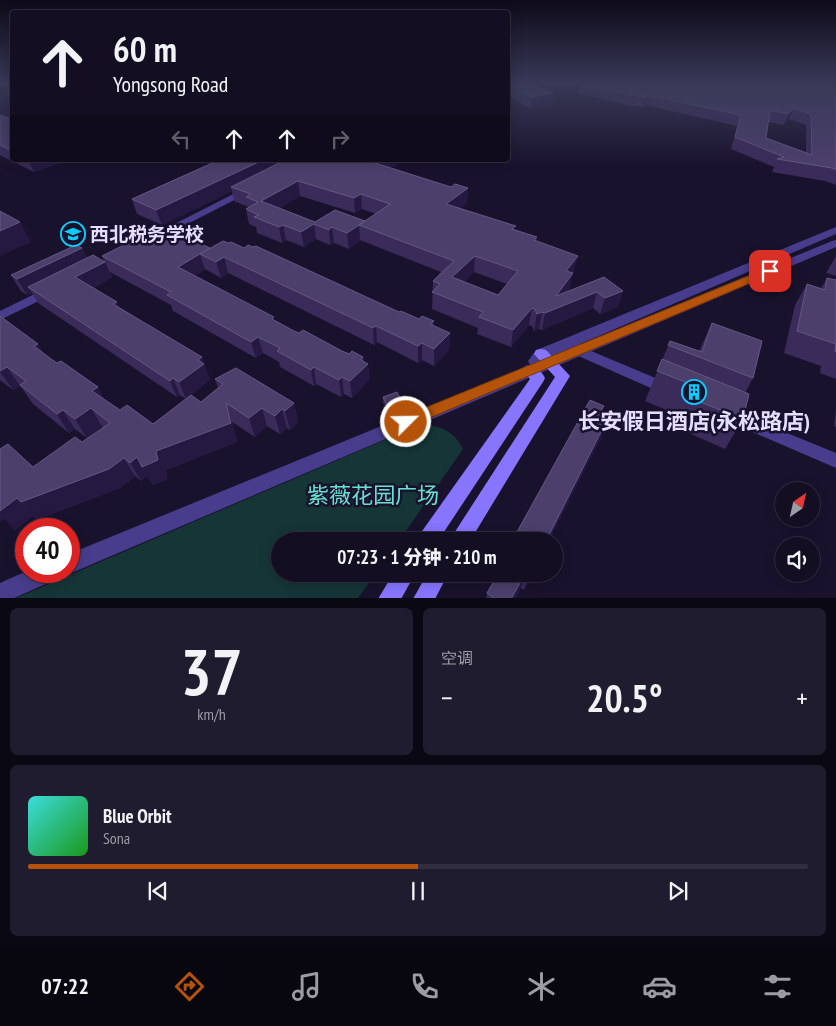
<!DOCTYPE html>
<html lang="zh">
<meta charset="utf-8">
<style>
body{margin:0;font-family:"PT Sans Narrow","Noto Sans SC",sans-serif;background:#201c2f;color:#f1f3f6;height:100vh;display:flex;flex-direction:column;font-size:19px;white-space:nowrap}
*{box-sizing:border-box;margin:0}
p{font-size:16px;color:#9d9ca5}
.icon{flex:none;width:28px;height:28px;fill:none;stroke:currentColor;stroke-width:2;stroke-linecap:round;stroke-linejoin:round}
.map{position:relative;height:598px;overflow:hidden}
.side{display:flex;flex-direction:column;gap:10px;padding:10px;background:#0a0813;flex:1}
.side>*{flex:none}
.top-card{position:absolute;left:10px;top:10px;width:500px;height:152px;border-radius:5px;box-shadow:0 2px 12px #0003,0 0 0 1px #322e40;background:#130e22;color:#f1f3f6;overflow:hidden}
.needle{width:32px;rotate:34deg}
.fabs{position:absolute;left:775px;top:482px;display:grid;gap:10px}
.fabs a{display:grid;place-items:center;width:45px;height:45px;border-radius:50%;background:#130e22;box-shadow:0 2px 12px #0003,0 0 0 1px #322e40;font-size:25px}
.speed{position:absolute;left:15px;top:518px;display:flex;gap:10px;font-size:25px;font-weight:700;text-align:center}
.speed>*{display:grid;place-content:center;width:65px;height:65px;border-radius:50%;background:#130e22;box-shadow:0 2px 12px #0003,0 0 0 1px #322e40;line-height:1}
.speed .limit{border:8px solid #d22;background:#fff;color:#111}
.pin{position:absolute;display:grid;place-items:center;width:42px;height:42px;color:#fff;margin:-21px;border-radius:10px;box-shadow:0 2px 8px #0006}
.me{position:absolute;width:55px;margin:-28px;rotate:67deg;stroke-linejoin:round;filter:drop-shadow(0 0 4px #0008)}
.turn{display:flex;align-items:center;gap:18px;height:105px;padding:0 20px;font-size:22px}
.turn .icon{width:65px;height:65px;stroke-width:2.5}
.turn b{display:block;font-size:35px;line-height:42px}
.lanes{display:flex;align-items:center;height:48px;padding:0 20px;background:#0003;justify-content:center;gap:25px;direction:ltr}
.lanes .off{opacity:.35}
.big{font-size:38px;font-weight:800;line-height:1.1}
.side .tile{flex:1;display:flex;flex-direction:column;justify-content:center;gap:8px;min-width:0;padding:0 18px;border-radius:8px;background:#201c2f}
.side .dial{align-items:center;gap:0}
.dial b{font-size:65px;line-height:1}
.song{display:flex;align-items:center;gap:15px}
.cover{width:60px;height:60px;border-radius:8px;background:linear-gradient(135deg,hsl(180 70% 55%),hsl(120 70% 35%))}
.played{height:5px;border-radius:2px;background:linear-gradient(90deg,#b45309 50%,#322e40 50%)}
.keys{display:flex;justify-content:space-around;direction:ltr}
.heat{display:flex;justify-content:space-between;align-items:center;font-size:28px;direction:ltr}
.side .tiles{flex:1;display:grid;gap:10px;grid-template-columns:1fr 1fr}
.tile:last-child{grid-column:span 2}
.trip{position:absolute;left:271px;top:532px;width:292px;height:50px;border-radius:25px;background:#130e22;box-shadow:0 2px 12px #0003,0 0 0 1px #322e40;font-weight:800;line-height:50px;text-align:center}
.tabs{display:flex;height:80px;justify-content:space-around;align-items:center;background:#08060e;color:#9d9ca5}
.tabs .icon{width:35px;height:35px}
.tabs .selected{color:#b45309}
.tabs b{font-size:22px;color:#f1f3f6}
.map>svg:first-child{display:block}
.green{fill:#153537}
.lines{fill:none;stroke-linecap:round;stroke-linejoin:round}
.minor{fill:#483d8c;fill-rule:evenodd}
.tertiary{fill:#483d8c;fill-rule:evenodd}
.secondary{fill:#8775ff;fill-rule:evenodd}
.wall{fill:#3a2b5a;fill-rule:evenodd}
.shaded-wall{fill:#251941}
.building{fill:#4c3f6c;stroke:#645883;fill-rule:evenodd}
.route{fill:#b45309;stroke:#753606}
.labels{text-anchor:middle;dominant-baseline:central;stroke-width:5;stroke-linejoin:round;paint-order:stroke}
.poi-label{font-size:19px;font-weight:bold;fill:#e5deff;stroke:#19122d;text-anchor:start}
.near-poi-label{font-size:22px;font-weight:bold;fill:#e5deff;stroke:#19122d}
.near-park-label{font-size:22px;fill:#67e2d0;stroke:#19122d}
</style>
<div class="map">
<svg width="836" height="599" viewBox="0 0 836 599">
<rect width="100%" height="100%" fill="#19122d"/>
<path class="green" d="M424,425C442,425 455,433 463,449L399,541H280V574H375L358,598H16L403,432Z"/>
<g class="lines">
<g class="minor">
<path d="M247,187L252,190L250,192L160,238H152L151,236Z"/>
<path d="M49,287L55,291L53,294L0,320V311Z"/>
<path d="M572,340L584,348L672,385L675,389L672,393L667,395L662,393L574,354L565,345L567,342Z"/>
<path d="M726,408L836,453V468L720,418L718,414L720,410Z"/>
</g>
<g class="tertiary">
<path d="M836,227V234L545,359L832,241L836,240V247L76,571L69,574L62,571H69V554L530,365L528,361L536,350L549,345Z"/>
<path d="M27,571H62L59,578L12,599H0V583Z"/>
</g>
<g class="secondary">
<path d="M541,349L546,350L570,376L470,541H449L555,377L534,354L536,350Z"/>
<path d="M530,365C537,367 542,372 545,378L543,382L438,541H417L420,534L530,379L523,370L525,366Z"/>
<path d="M393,574H415L401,599H378Z"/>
<path d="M427,574H448L435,599H413Z"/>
</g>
</g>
<g class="wall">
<path d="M508,83L553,93L552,104L530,108L508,96Z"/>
<path d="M580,83H836V185L825,181L772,172L774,167L731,149L737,126L645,105L643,107L627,105L578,93ZM789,119L806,125V152L766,138L768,122L783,125Z"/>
<path d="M12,88V102H11L6,90Z"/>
<path d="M0,115L12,119V160H68L34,172L0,155Z"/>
<path d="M396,165L391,168L451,187L468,188L467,202L460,208L515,230L537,237L536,241L574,272L572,274L569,289L568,291H623L618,307L600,314L593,308L542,330L539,329L534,331L532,326L529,325L511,347L477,334L478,328L432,309L433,281L441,272L360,240L349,249L334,243L330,245L316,239L304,247L286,240L282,243L257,233L256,227L249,224L246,209L248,208V207L234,201L232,191L162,225L137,214L132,199ZM300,196L355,213L362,209L376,214L365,221L315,222L279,208ZM474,272L507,284L498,295L464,282Z"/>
<path d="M82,248L87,258L104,261L102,256L210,248L419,319L434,321L433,326L450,333L449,350L434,366L422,360L418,363L377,342L374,345L228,273L221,278L205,269L194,276L294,331L342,351L363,357L364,362L368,364L369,380L352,398L344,394L341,397L316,384L314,386L280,367L279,362L263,353L256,358L173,311L171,305L110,272L112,277L93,288L208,374L210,380L186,399L180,395L177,397L38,303L32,293L27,295L21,291L11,275Z"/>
<path d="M836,256V276L826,273Z"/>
<path d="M827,278L836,280V379L820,373L821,366L784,353L795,305L807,284L821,288Z"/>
<path d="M0,316L44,354L104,399L120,410L153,424L201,402L218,388L215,379L294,403L298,422L290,430L287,428L280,434L267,426L255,437L232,422L237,442L166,470L167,479L153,485L147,476L141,481L135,476L120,488L36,520L33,516L15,530L4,518L0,521V449L33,467L82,442L103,428L102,426L87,438L75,429L69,433L33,404L21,387L20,386L13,390L0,380Z"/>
<path d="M712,323L753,378L745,393L743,419L725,449L684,431L688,419L645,401L670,341L699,351Z"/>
<path d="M383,397L404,411L390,415L383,403Z"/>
<path d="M836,409V427L834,426Z"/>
<path d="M498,574H532L524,590L521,588L515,599H486L487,593Z"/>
</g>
<g class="shaded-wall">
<path d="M553,93L552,104L530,108L532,97Z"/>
<path d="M648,95L645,105L643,107L645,97Z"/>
<path d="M794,108L789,119L783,125L788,114Z"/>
<path d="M28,160H68L34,172Z"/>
<path d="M263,160H295L231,187L232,191L162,225L156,210Z"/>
<path d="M380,160H396V165L376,177L375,163Z"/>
<path d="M298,181L300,196L264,216L261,201Z"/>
<path d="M468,188L467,202L446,219V204Z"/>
<path d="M361,194L362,209L355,213L354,198Z"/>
<path d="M20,222L31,242L0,256V231Z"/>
<path d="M314,224L316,239L304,247L301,232Z"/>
<path d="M283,225L286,240L282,243L279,227Z"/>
<path d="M359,225L360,240L349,249L347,233Z"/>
<path d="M332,227L334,243L330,245L329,230Z"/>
<path d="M82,248L90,264L28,287L32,293L27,295L17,279Z"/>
<path d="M200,254L205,269L183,282L178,267Z"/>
<path d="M475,256L474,272L451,294L452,277Z"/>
<path d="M578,256L569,289L555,309L597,292L593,308L542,330L545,313L566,271Z"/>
<path d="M224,257L228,273L221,278L216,262Z"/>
<path d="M105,262L112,277L83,293L75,277Z"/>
<path d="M623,291L618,307L600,314L605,298Z"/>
<path d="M117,302L124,318L113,304Z"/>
<path d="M532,308L529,325L511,347L513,330Z"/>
<path d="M542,312L539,329L534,331L537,314Z"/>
<path d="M376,326L377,342L374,345L373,328Z"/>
<path d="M450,333L449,350L434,366V349Z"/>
<path d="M258,337L263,353L256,358L251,342Z"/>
<path d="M422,343V360L418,363V346Z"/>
<path d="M38,344L49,362L34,346Z"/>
<path d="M202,357L210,380L186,399L179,382L198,360Z"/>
<path d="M363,357L364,367L368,364L369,380L352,398L350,381L361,360Z"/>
<path d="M7,367L20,386L13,390L0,372Z"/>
<path d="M314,367L316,384L314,386L311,370Z"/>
<path d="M342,377L344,394L341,397L339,380Z"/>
<path d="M173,378L180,395L177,397L170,381Z"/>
<path d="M98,387L108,406L92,391Z"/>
<path d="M226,403L232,422L237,442L166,470L167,479L153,485L147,476L141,481L130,463L137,457Z"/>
<path d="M294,403L298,422L290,430L285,411Z"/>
<path d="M404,405V411L390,415L389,410Z"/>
<path d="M91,408L102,426L87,438L75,419Z"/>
<path d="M262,408L267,426L255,437L249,418Z"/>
<path d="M282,409L287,428L280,434L275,416Z"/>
<path d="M63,410L75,429L69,433L57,414Z"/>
<path d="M608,418L603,434L549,541H546Z"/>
<path d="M124,458L135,476L120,488L36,520L21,502Z"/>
<path d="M17,498L33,516L15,530L0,514V511Z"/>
<path d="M0,514L4,518L0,521Z"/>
<path d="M525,574L521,588L515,599H511Z"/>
<path d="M529,574H532L524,590L528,576Z"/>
</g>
<g class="building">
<path d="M508,83H532L553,93L532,97L508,85Z"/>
<path d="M580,83H836V170L832,168L777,159L784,157L735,137L741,115L648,95L645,97L629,95ZM794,108L811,114L812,155L766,138L770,110L788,114Z"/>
<path d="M12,88V92L6,90Z"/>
<path d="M0,115L12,119V151L0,145Z"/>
<path d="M219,160H263L156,210L132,199Z"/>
<path d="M285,160H380L375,163L451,187L455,184L468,188L446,204L516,226L512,229L537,237L534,240L578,256L566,271L573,273L556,296L604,277L623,291L605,298L597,292L545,313L542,312L537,314L535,309L532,308L513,330L479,317L483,312L432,292L440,284L433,281L454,261L359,225L390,204L361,194L354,198L298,181L261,201L315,222L335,210L365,221L347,233L332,227L329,230L314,224L301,232L283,225L279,227L254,217L259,215L246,209L258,202L246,197L251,194L231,187ZM475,256L518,271L498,295L452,277Z"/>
<path d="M0,211L20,222L0,231Z"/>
<path d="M162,226L210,248L178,267L274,317L272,319L294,331L299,333L303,330L342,351L349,354L352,351L363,357L361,360L368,364L350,381L342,377L339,380L314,367L311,370L277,351L280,348L258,337L251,342L167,295L171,292L102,256Z"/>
<path d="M223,241L228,243L231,242L244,248L248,245L253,247L256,246L399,312L401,311L419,319L422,316L434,321L430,324L450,333L434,349L422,343L418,346L376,326L373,328L224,257L216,262L200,254Z"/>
<path d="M76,245L82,248L17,279L11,275Z"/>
<path d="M93,255L105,262L75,277L117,302L113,304L202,357L198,360L204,364L179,382L173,378L170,381L28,287Z"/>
<path d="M827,278L836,280V352L835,351L836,344L797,331L807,284L825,290Z"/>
<path d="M0,316L38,344L34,346L51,359L57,363L61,361L98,387L92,391L120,410L127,405L153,424L191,395L201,402L223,384L215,379L236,368L294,403L285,411L282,409L275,416L262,408L249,418L226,403L231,423L156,451L158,460L142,467L137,457L130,463L124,458L109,469L21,502L17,498L0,511V449L8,444L33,467L75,437L82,442L110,423L91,408L75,419L63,410L57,414L20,385L26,381L7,367L0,371Z"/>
<path d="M712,323L762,341L753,378L668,345L670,341L702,352Z"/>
<path d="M662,359L749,394L743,419L698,401L703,389L657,371Z"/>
<path d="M397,392L404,405L389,410L383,397Z"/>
<path d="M590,400L604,406L599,414L608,418L546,541H512Z"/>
<path d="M498,574H525L511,599H495L487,593Z"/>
</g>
<linearGradient id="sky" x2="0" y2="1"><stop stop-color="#0e0a19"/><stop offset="0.5" stop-color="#383957"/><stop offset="1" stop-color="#383957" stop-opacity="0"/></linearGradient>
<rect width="836" height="167" fill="url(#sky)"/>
<path class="route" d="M770,267L775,271L774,273C653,325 531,374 411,426L406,428L400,426L398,422L400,418Z"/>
<defs>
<symbol id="university-ring" viewBox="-11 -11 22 22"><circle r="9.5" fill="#19122d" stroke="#0acdff" stroke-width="1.5"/><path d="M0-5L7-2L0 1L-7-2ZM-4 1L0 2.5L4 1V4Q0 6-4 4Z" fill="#0acdff"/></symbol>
<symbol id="building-ring" viewBox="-11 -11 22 22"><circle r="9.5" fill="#19122d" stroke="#0acdff" stroke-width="1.5"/><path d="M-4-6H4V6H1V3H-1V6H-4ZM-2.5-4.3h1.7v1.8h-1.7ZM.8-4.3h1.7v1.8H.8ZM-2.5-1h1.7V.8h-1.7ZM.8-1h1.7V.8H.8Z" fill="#0acdff"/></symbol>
</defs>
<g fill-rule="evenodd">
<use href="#university-ring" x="59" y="220" width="28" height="28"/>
<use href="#building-ring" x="680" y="378" width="28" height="28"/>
</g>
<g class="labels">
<g class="poi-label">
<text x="90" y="234">西北税务学校</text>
</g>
<g class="near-poi-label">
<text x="694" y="421">长安假日酒店(永松路店)</text>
</g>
<g class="near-park-label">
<text x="373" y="495">紫薇花园广场</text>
</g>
</g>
</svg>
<div class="fabs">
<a><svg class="needle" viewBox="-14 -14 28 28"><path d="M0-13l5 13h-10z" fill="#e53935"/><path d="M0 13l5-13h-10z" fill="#9d9ca5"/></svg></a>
<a><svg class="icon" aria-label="sound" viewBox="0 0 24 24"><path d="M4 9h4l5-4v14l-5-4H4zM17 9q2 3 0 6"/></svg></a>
</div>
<div class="speed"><div class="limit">40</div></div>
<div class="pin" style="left:770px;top:271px;background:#d93025"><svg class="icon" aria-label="arrive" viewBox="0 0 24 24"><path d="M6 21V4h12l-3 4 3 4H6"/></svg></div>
<svg class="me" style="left:406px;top:422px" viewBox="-20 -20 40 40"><circle r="17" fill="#b45309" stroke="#fff" stroke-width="3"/><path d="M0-11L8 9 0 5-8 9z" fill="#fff"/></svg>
<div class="trip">07:23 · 1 分钟 · 210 m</div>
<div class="top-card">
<div class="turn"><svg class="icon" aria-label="ahead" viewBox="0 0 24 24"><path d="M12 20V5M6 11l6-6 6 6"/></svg><div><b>60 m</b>Yongsong Road</div></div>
<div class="lanes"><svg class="icon off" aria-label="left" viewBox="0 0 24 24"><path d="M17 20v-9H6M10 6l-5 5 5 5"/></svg><svg class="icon" aria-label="ahead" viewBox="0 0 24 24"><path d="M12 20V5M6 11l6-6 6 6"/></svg><svg class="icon" aria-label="ahead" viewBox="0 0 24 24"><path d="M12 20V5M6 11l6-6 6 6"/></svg><svg class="icon off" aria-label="right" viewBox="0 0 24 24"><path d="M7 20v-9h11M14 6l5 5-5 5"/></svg></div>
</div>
</div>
<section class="side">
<div class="tiles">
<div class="tile dial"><b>37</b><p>km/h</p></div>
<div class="tile"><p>空调</p>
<div class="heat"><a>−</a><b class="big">20.5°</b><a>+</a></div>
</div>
<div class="tile">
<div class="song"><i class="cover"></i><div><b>Blue Orbit</b><p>Sona</p></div></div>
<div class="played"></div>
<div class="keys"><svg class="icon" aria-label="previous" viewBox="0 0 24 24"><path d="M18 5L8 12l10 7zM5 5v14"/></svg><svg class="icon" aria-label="pause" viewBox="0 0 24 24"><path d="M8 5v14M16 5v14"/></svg><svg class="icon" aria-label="next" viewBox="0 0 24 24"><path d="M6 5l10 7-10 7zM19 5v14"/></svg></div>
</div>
</div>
</section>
<nav class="tabs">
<b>07:22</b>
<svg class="icon selected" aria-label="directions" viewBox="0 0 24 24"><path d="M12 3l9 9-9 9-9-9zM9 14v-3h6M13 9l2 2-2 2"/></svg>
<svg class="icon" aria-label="music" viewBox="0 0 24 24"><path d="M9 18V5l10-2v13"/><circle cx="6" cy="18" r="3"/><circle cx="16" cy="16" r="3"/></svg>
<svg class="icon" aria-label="phone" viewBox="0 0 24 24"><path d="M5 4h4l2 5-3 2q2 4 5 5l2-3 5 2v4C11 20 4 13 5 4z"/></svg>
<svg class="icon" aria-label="climate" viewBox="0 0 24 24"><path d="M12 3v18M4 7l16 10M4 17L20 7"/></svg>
<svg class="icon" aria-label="car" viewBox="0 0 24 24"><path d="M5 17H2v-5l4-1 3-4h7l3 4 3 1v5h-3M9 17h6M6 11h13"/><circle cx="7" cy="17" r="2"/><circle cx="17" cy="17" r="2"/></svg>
<svg class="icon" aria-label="filters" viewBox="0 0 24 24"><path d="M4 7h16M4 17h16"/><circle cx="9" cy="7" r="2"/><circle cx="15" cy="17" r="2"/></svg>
</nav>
